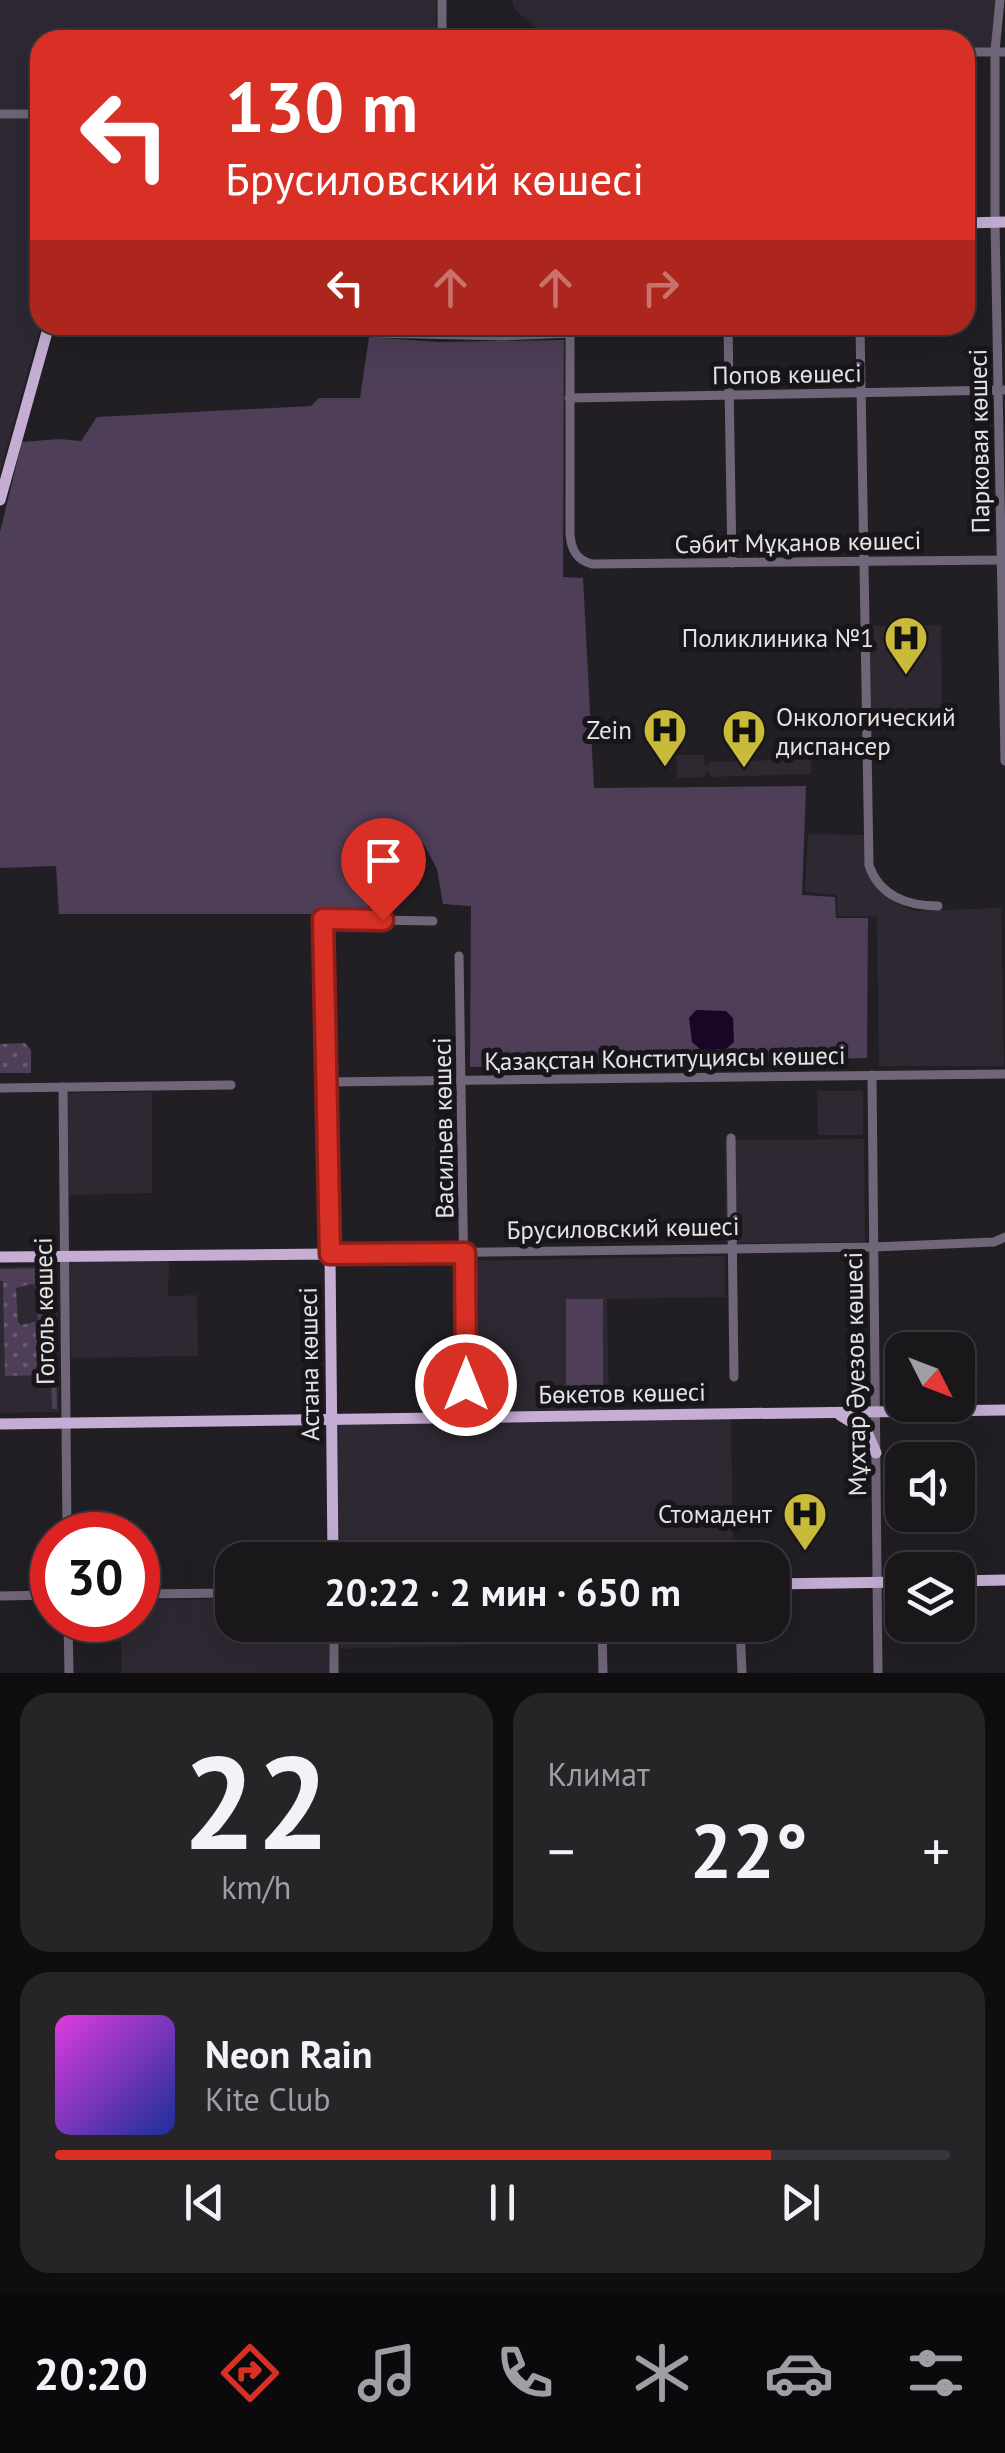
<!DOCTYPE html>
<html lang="ru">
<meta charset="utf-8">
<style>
body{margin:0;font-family:"PT Sans",sans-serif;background:#272428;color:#f1f3f6;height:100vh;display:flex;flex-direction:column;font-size:38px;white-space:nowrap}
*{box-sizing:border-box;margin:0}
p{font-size:32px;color:#9f9fa3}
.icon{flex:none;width:55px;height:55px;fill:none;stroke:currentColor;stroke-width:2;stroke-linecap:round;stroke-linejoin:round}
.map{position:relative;height:1673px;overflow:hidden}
.side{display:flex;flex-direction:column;gap:20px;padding:20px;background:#0e0d0f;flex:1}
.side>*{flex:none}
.top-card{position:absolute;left:30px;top:30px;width:945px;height:305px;border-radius:30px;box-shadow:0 10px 40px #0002,0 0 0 2px #38363a;background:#d93025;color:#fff;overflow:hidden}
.needle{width:65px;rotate:132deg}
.buttons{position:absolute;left:885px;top:1332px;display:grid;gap:20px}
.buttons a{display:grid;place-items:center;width:90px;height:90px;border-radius:20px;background:#1a171b;box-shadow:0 10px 40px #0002,0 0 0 2px #38363a;font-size:50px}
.speed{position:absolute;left:30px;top:1512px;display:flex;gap:20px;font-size:50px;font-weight:700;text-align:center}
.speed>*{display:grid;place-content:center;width:130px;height:130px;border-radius:50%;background:#1a171b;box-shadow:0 10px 40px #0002,0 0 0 2px #38363a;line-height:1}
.speed .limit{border:15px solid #d22;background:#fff;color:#111}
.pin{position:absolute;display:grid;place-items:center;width:85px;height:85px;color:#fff;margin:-102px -42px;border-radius:50% 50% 50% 0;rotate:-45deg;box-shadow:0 0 10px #0007}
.pin .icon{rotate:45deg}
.me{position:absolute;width:110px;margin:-55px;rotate:0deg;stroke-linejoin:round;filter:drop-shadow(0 0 8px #0008)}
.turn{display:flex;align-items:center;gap:35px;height:210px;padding:0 30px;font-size:45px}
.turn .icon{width:130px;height:130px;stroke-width:2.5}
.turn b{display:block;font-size:70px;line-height:85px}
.lanes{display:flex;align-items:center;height:95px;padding:0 30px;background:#0003;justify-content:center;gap:50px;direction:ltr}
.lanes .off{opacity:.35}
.big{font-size:75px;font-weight:600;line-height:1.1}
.side .tile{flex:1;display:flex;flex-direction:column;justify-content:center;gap:15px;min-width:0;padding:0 35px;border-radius:30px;background:#272428}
.side .dial{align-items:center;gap:0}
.dial b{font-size:130px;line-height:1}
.song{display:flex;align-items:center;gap:30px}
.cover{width:120px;height:120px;border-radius:15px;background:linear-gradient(135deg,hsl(300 70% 55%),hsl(230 70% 35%))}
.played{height:10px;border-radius:5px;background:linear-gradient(90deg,#d93025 80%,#38363a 80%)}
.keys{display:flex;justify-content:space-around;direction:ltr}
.heat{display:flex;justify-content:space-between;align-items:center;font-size:55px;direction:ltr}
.side .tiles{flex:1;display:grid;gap:20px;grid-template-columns:1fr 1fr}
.tile:last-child{grid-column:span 2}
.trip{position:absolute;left:215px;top:1542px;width:575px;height:100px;border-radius:30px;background:#1a171b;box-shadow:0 10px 40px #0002,0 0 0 2px #38363a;font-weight:600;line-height:100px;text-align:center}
.dock{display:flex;height:160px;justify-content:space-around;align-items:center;background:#0a090b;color:#9f9fa3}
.dock .icon{width:70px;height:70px}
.dock .selected{color:#d93025}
.dock b{font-size:45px;color:#f1f3f6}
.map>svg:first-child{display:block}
.built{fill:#2e2832}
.grass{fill:url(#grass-dots);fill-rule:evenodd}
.forest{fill:url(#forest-firs)}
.park{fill:#4e3e58}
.water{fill:#1b0527}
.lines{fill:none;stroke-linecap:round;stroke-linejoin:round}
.minor{stroke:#716679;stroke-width:9}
.major{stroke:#c5add4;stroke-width:11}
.route-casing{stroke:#8d1f18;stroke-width:25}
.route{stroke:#d93025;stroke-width:18}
.labels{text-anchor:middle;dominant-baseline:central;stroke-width:10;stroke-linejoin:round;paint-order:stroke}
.street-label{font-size:25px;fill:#e5e3e6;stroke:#18161a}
.poi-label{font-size:25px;fill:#e5e3e6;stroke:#18161a;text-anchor:end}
</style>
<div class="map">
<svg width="1005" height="1673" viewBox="0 0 1005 1673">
<defs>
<pattern id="grass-dots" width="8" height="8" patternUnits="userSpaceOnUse" patternTransform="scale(2.5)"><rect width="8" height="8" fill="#4e3e58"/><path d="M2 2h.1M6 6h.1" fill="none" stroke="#675a70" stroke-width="1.8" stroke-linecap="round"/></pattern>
<pattern id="forest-firs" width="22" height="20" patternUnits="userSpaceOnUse" patternTransform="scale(2.5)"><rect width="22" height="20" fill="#4e3e58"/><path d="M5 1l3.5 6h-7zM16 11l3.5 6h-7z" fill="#675a70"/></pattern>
</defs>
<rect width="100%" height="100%" fill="#221f24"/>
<g class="built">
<path d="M0,0H436V40H40V109H0Z"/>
<path d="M512,0H997L991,48H965V40H551L514,9Z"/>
<path d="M0,119H40L41,325L0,472Z"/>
<path d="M941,625L942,726L871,727L869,626Z"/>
<path d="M677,755H704L705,766L709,765V762L811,759V774L710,777L709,772L706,771L705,777L677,778Z"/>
<path d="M808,834L865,835L867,873L879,891L906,908L915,911L1001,908L1004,1066H879L877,917L837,916V895L805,892Z"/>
<path d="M817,1091H863V1135H818Z"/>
<path d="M152,1092V1193L69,1195L67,1093Z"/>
<path d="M864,1139L865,1242L726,1243L725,1140Z"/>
<path d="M725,1256V1297L607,1299L609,1409L475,1412L472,1261Z"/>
<path d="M169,1260L168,1296L197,1295L198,1356L71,1358L69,1261Z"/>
<path d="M57,1266L59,1412L0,1413V1267Z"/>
<path d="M731,1418L733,1560H338L337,1425Z"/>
<path d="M232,1599V1625H329L330,1673H122L121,1642L106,1641V1620H138V1600Z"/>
<path d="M340,1625H598V1641L340,1649Z"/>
</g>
<g class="grass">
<path d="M25,1043L31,1050V1073H0V1044Z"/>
<path d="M8,1274L9,1281L45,1280L48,1375L5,1376L3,1281H0V1275ZM32,1284L35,1286L38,1321L21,1325L18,1322L16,1288Z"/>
</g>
<path class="forest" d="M54,1268L57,1409H52L51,1375H48L45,1280L8,1281V1275H0V1269Z"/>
<g class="park">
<path d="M369,337L438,342L564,340L563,577L583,578L594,788L806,786L802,895L835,897L836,918H868L867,1058L470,1067L471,906L443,904L437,869L423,843L378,847L367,914H59L56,866L0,868V532L22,442L59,439L81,441L97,417L311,406L319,398H360Z"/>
<rect x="566" y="1299" width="37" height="103"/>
</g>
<path class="water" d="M696,1010L726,1011L733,1018L734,1042L726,1049H700L692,1042L689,1018Z"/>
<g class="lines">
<g class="minor">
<path d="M442,0V40"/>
<path d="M1000,0L995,51V222L1005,761"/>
<path d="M965,52H1005"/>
<path d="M0,114H40"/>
<path d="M375,325L374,333L503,336L570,333"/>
<path d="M570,325V534C571,549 576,560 592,564L1004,560"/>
<path d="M728,325L732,563"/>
<path d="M860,325L869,865C879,896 908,906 938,906"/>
<path d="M569,398L1005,390"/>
<path d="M433,921L323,919L330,1254L874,1247L994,1242L1005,1237"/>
<path d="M459,956L466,1418"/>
<path d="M872,1075L878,1673"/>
<path d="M325,1082L1005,1074"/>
<path d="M63,1087L67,1535"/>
<path d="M0,1088L231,1085"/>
<path d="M731,1138L734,1377"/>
<path d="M138,1594L232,1593"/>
<path d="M0,1596L52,1595"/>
<path d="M68,1620L69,1673"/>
<path d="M334,1625V1673"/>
<path d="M602,1625L603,1673"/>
<path d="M740,1625L742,1673"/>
</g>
<g class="major">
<path d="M965,223L1005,222"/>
<path d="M0,500L49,325"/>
<path d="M0,1257L330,1254L333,1560"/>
<path d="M840,1415L867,1432L876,1453"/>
<path d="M0,1424L1005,1410"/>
<path d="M958,1581L1005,1580"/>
<path d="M772,1584L902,1582"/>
</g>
</g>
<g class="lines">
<defs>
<path id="route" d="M383,920L323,919L330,1254L465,1253L466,1385"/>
</defs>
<use href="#route" class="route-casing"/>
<use href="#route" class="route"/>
</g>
<defs>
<symbol id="hospital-pin" viewBox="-11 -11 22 30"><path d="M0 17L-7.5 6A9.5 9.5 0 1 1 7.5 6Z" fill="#caba3a" stroke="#18161a"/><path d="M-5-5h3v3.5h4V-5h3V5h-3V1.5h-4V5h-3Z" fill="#111"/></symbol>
</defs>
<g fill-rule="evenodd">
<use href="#hospital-pin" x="881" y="613" width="50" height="68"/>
<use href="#hospital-pin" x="640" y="705" width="50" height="68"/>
<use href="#hospital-pin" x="719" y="706" width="50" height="68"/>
<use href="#hospital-pin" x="780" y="1489" width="50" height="68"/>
</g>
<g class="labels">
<g class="street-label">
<text transform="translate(787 374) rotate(-1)">Попов көшесі</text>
<text transform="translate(979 441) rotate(-91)">Парковая көшесі</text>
<text transform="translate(798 542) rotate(-1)">Сәбит Мұқанов көшесі</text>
<text transform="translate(665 1058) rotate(-1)">Қазақстан Конституциясы көшесі</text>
<text transform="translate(443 1128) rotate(-91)">Васильев көшесі</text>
<text transform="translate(623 1228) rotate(-1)">Брусиловский көшесі</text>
<text transform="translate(44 1311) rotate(-91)">Гоголь көшесі</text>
<text transform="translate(309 1364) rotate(-91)">Астана көшесі</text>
<text transform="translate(855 1374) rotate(-91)">Мұхтар Әуезов көшесі</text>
<text transform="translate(622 1393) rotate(-1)">Бөкетов көшесі</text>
</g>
<g class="poi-label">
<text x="874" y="638">Поликлиника №1</text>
<text x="776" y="717" text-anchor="start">Онкологический<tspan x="776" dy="29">диспансер</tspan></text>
<text x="632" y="730">Zein</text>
<text x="772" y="1514">Стомадент</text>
</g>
</g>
</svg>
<div class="buttons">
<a><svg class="needle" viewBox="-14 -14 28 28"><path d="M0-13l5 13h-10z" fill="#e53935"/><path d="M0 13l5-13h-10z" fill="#9f9fa3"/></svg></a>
<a><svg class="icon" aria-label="sound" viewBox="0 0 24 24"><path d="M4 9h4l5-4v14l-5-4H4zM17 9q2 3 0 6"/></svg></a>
<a><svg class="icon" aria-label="layers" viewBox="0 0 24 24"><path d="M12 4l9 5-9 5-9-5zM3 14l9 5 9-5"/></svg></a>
</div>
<div class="speed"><div class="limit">30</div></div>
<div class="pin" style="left:383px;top:920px;background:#d93025"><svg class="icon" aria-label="arrive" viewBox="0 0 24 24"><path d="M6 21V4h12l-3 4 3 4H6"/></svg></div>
<svg class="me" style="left:466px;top:1385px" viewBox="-20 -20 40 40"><circle r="17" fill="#d93025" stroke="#fff" stroke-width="3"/><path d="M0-11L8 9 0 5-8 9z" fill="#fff"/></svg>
<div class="trip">20:22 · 2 мин · 650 m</div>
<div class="top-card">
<div class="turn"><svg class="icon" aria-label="left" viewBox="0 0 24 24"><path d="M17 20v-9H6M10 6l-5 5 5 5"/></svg><div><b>130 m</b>Брусиловский көшесі</div></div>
<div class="lanes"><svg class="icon" aria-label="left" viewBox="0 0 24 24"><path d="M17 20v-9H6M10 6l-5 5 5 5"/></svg><svg class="icon off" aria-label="ahead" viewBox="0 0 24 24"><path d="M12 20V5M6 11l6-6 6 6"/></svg><svg class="icon off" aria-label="ahead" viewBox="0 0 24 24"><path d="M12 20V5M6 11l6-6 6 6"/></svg><svg class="icon off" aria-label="right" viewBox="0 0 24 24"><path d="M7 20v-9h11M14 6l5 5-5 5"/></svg></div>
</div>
</div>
<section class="side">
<div class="tiles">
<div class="tile dial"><b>22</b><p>km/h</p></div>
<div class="tile"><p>Климат</p>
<div class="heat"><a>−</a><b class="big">22°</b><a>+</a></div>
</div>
<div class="tile">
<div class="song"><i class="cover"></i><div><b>Neon Rain</b><p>Kite Club</p></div></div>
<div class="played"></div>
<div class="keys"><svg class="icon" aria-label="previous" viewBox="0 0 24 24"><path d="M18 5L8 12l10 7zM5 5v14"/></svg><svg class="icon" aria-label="pause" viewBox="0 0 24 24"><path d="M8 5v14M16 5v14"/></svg><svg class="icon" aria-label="next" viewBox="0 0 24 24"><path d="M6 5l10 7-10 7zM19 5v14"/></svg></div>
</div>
</div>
</section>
<nav class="dock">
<b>20:20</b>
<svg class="icon selected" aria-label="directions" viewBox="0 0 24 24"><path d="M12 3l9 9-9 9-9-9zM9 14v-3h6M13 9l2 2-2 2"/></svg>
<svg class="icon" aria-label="music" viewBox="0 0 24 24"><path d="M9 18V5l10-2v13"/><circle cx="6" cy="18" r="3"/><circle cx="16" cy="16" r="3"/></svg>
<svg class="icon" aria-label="phone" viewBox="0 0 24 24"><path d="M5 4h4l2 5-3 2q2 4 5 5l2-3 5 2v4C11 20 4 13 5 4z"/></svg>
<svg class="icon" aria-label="climate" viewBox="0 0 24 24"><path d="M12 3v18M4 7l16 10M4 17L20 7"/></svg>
<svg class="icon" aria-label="car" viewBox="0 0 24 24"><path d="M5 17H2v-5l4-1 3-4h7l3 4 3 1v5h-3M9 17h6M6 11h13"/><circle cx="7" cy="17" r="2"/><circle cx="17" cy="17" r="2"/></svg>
<svg class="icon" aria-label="filters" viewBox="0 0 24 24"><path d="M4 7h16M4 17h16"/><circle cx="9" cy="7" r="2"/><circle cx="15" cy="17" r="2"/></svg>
</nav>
